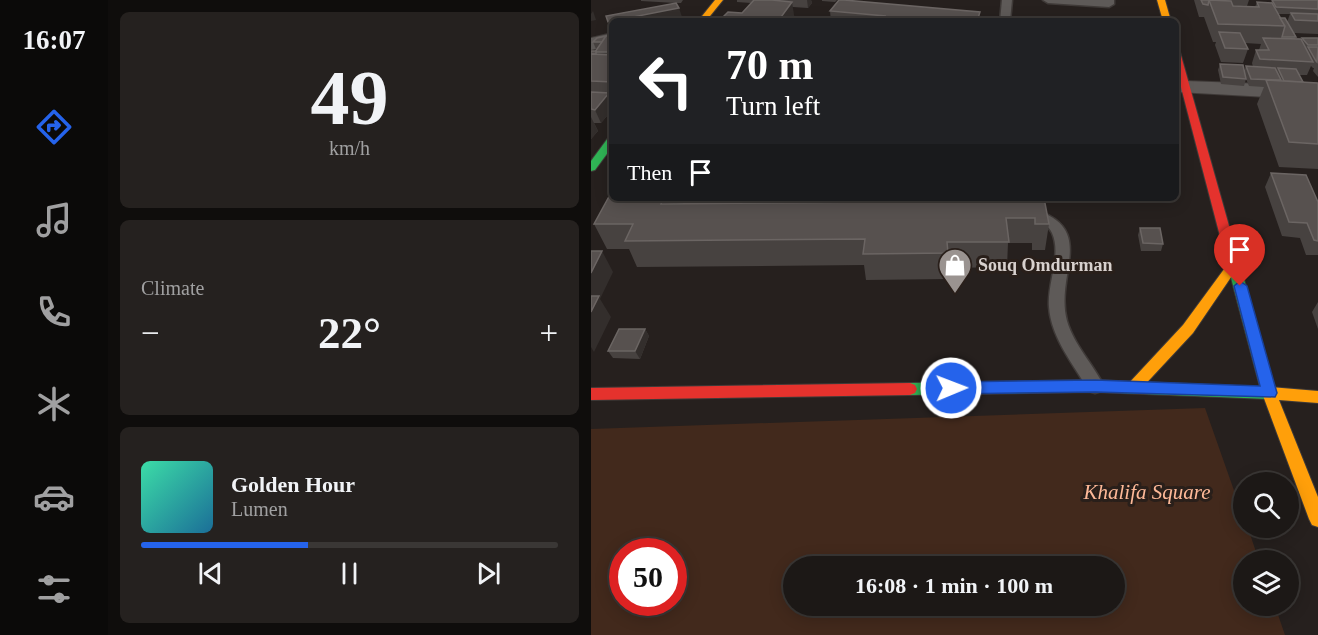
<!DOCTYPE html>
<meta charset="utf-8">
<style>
body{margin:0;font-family:"Times New Roman",serif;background:#25211f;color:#f1f3f6;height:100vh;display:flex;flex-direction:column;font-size:22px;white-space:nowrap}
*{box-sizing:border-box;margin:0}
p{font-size:20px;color:#a0a0a1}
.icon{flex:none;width:33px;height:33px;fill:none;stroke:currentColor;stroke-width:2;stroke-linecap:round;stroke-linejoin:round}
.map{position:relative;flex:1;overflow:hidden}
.drawer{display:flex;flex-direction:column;gap:12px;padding:12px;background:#0f0d0c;width:483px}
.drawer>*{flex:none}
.guide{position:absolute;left:18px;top:18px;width:570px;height:183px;border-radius:9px;box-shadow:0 3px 15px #0003,0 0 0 2px #3a3735;background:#202124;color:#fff;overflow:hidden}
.tools{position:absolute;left:642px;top:472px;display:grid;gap:12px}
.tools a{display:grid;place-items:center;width:66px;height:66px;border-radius:50%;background:#1c1816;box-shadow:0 3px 15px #0003,0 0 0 2px #3a3735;font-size:30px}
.speed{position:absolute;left:18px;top:538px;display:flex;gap:12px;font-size:30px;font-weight:700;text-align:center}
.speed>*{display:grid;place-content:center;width:78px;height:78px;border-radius:50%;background:#1c1816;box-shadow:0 3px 15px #0003,0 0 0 2px #3a3735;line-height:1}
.speed .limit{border:9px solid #d22;background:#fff;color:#111}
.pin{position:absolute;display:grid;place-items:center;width:51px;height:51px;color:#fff;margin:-62px -26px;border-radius:50% 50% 50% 0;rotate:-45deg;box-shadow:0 0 6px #0007}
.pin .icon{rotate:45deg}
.me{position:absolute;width:66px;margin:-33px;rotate:89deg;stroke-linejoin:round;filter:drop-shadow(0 0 4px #0008)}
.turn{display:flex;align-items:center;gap:21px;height:126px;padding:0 18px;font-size:27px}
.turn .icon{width:78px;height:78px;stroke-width:2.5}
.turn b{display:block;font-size:42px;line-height:51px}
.then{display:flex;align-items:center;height:57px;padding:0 18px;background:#0003;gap:12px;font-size:22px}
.big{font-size:45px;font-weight:800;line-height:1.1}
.drawer .card{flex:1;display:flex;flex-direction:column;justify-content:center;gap:9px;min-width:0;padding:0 21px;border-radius:9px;background:#25211f}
.drawer .dial{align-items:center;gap:0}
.dial b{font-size:78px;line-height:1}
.song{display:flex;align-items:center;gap:18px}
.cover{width:72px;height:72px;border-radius:9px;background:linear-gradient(135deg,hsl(160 70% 55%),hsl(200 70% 35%))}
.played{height:6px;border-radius:3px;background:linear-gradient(90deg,#2563eb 40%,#3a3735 40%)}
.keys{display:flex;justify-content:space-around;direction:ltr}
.heat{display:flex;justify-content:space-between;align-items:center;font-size:33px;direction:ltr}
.trip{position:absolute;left:192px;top:556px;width:342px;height:60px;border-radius:30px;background:#1c1816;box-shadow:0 3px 15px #0003,0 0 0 2px #3a3735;font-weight:800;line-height:60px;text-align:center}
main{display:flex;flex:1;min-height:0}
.menu{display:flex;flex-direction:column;width:108px;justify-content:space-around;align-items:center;background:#0b0a09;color:#a0a0a1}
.menu .icon{width:42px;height:42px}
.menu .current{color:#2563eb}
.menu b{font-size:27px;color:#f1f3f6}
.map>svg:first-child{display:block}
.green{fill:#42291c;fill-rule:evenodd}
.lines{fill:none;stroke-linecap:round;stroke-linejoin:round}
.lane-casing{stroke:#3f3a38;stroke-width:3}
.street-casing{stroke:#3f3a38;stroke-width:2}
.fast-casing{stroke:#3f3a38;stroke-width:2}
.slow-casing{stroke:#3f3a38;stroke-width:2}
.jam-casing{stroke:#3f3a38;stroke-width:2}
.lane{fill:#5e5a58;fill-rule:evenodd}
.street{fill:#5e5a58;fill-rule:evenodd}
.fast{fill:#30b455;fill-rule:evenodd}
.slow{fill:#ff9f0a;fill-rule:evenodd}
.jam{fill:#e5322d;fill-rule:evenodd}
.wall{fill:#474240;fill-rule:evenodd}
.shaded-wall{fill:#332e2c}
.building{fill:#57514f;stroke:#6b6563;stroke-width:1.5}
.route{fill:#2563eb;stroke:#184099;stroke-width:1.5}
.labels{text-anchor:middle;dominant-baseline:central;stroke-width:6;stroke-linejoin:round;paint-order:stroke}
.poi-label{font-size:18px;font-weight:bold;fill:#d8d1ce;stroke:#291f1a;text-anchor:start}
.near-park-label{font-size:21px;font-style:italic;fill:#feb998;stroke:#291f1a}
</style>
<main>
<nav class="menu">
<b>16:07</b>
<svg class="icon current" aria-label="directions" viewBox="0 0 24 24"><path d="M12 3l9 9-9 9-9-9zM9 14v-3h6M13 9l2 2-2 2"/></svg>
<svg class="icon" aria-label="music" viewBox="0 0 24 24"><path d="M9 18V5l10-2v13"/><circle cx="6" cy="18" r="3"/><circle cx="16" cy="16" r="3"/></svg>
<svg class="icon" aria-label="phone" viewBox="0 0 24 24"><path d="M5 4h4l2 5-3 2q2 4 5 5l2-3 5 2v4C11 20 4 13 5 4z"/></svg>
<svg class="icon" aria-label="climate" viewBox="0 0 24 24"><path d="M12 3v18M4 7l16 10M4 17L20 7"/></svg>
<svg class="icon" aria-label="car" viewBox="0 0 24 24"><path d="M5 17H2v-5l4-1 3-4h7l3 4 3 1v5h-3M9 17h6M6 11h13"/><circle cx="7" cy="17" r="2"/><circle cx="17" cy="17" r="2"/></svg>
<svg class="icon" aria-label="filters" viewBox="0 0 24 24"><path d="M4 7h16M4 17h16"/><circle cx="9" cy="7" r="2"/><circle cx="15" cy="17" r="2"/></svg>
</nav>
<section class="drawer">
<div class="card dial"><b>49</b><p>km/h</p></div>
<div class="card"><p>Climate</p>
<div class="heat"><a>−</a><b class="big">22°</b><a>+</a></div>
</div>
<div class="card">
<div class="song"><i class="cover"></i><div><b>Golden Hour</b><p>Lumen</p></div></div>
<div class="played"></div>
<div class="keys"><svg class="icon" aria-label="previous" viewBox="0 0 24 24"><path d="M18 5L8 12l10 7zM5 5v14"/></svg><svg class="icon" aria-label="pause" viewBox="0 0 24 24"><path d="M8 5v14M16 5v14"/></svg><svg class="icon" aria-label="next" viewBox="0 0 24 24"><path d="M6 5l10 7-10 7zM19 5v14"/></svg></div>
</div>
</section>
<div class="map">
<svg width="727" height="635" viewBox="0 0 727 635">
<rect width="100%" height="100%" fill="#26201e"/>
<path class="green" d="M614,408L652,516V528H657L668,561H652V606H684L694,635H0V429ZM32,552H82V603H32ZM202,567H524V606H202Z"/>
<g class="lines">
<defs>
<g id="lane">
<path d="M411,0H421L419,21H409Z"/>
<path d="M452,0H523V4L518,7L457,3Z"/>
<path d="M438,208C509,227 463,273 476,321C483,345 502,364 513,386L510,391L504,393L498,391C483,365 460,338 458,307C456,283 471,255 461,233C455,219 439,223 431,213L433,210Z"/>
</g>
<g id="street">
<path d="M21,33V45L0,50V38Z"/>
<path d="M595,81L727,86V100L587,92L585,86Z"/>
</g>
<g id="fast">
<path d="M21,137V147L4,170L0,171V161L17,138Z"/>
<path d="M636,236L642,240L685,393L683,397L678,399L504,392L319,395L314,393L312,389L314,385L319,383L504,380L669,387L630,240Z"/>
</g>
<g id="slow">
<path d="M124,0H132L115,21H107Z"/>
<path d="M566,0H574L580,21H572Z"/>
<path d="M643,260L649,264L602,333L548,391L543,393L538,391L536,387L538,383L592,325L639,261Z"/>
<path d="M678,387L727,391V403L688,400L727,497V527L721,525L718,519L671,393L673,389Z"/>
</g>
<g id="jam">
<path d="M585,49L589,52L642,240L636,244L630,240L585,68Z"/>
<path d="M319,383L324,385L326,389L324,393L319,395L0,400V388Z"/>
</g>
</defs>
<use href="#lane" class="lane-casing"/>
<use href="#street" class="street-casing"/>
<use href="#fast" class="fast-casing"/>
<use href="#slow" class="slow-casing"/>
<use href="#jam" class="jam-casing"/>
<use href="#lane" class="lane"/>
<use href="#street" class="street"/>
<use href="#fast" class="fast"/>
<use href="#slow" class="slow"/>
<use href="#jam" class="jam"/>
</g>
<g class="wall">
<path d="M50,0H92L90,3H85L92,20L85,3L50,1Z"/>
<path d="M146,0H220L221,3L217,8L202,7L151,13L160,3L146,2Z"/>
<path d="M231,0H246L244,2L231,1Z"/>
<path d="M603,0H631V1H635L634,0H658L656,6L642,5L664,7L666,2L680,3L681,0H727V34L703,33L705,37L704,39L710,41L711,38H727V77L722,71L723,68H722L720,66L716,75H708L712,82L727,83V169L688,167L666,104L673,87L658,86L655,79L653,86L630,84L627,70L629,64L653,71L655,66L662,67L661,63L665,50H668L670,44L654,43L657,49L652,63L630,62L624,45L625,42H622L613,17H608ZM687,14H699L696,22L689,18Z"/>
<path d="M239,11L389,12L388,21H240Z"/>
<path d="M21,35V110L10,123H3L7,131L0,139V51H5L6,49H5L2,42Z"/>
<path d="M680,173L727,202V255H715L709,238L691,236L674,187Z"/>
<path d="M172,198H258L257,202L399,201V198H453L458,224L454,250H441V243H417L416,267L357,268V279L275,280L273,265L46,267L38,249H16L3,224L84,204L172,203Z"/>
<path d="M549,228L572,244L570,251H550L547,235Z"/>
<path d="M727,302V329L721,312Z"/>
<path d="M54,329L58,336L49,359L22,358L17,351Z"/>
</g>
<g class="shaded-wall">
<path d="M216,0H220L221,3L217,8Z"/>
<path d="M201,2L204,21L190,17Z"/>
<path d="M88,8L92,20L21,21V33L17,22Z"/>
<path d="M2,11L5,20L0,21V14Z"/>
<path d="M18,93L21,101V110L10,123L4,110Z"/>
<path d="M0,117L7,131L0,139Z"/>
<path d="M72,198H82L87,212L70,204Z"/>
<path d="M216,198H218L221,212L219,221L215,200Z"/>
<path d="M253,198H258L255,212Z"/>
<path d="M11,251L22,272L9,299L20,317L3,352L0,347V273Z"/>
<path d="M54,329L58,336L49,359L44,351Z"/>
</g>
<g class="building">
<path d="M163,0H181L201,2L190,17L236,21H128L137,12L151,13Z"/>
<path d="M248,0H253L389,12L386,21H346L327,19L326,21H291L294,16L239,11Z"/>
<path d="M610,0H631V1L618,0L617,5L612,4Z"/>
<path d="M618,0L640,1L642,6L668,7L666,2L681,3L694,26L627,24Z"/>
<path d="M681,0H727V9L685,7Z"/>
<path d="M85,3L88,8L17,22L15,16Z"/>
<path d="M700,13L727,14V21L704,20Z"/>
<path d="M689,18H694L705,37H691L694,26Z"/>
<path d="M628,32L649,33L657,49L634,48Z"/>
<path d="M21,35V36H15L11,42H2L6,38Z"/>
<path d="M15,36H21V52H4Z"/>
<path d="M672,38L710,39L722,62L669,59L665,50H678Z"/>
<path d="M711,38H727V45H717Z"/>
<path d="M717,47H727L726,62L725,61Z"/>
<rect x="0" y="51" width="5" height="3"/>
<path d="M0,54L21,55V82L0,81Z"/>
<path d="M629,64L652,65L655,79L632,77Z"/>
<path d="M655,66L684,68L690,80L660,79Z"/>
<path d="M687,68L705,69L712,82L693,81Z"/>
<path d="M675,80L727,83V144L698,142Z"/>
<path d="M0,92L18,93L4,110L0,109Z"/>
<path d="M680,173L715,175L727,202V241L723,240L716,223L698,222Z"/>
<path d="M21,191V198H72L70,204L401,201V198H453L458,224H444V218H415L418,242H356L357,253L272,254L274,239L34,241L42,224H3Z"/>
<path d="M172,198H216L215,200L171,201Z"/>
<path d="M549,228H569L572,244L552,243Z"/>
<path d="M0,251H11L0,273Z"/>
<path d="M0,296H8L0,312Z"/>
<path d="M28,329H54L44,351H17Z"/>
</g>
<path class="route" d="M649,281L656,286L686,393L684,397L504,392L360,394L352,388L360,382L504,380L669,386L643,286Z"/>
<defs>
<symbol id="shop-pin" viewBox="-11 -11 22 30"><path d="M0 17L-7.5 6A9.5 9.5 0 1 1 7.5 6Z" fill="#9a9390" stroke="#291f1a"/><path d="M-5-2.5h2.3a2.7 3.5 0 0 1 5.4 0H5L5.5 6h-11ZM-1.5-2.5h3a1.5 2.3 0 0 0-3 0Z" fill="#fff"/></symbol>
</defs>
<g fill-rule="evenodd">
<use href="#shop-pin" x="345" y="246" width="38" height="52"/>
</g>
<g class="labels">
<g class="poi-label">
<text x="387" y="265">Souq Omdurman</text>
</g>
<g class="near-park-label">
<text x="556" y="492">Khalifa Square</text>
</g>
</g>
</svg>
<div class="tools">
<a><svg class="icon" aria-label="search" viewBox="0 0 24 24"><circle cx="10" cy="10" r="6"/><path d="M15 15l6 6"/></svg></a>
<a><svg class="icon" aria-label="layers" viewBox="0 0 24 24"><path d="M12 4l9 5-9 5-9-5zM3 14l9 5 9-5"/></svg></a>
</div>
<div class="speed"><div class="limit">50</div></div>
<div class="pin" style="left:649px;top:286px;background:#d93025"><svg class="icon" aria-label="arrive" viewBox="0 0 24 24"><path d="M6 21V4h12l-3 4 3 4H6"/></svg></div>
<svg class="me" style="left:360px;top:388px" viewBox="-20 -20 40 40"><circle r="17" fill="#2563eb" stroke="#fff" stroke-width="3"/><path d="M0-11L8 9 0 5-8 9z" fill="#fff"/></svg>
<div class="trip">16:08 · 1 min · 100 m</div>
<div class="guide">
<div class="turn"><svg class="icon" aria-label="left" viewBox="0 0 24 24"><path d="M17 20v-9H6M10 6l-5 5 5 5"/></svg><div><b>70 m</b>Turn left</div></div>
<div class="then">Then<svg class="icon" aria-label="arrive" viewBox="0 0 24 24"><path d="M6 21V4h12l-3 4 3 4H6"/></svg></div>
</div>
</div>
</main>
